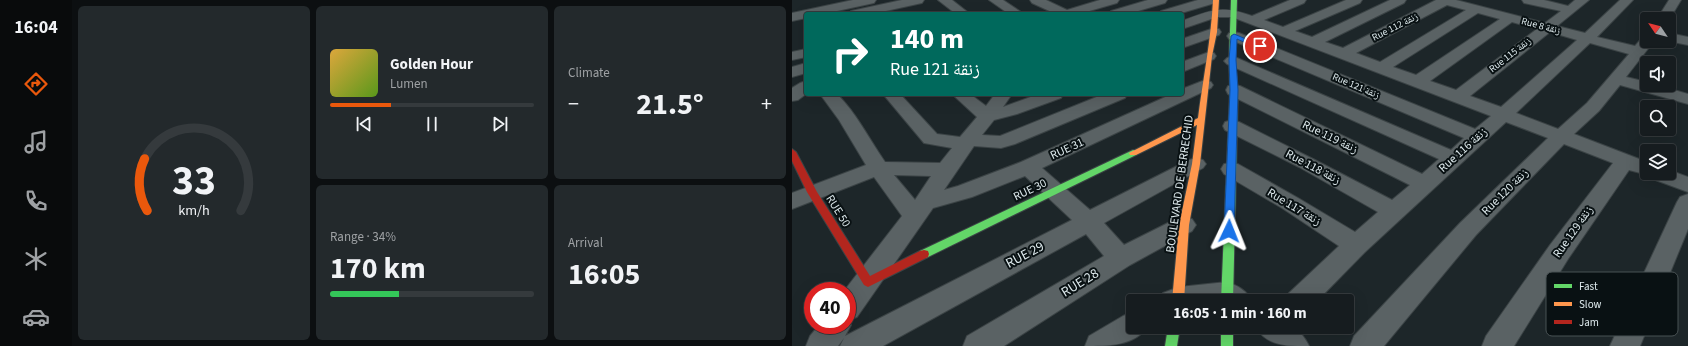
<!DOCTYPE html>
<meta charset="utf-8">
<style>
body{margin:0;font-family:"Source Sans 3","Noto Naskh Arabic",sans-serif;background:#23292c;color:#f1f3f6;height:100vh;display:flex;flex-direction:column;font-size:15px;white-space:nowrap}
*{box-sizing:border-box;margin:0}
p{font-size:13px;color:#9ea1a4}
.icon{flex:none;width:22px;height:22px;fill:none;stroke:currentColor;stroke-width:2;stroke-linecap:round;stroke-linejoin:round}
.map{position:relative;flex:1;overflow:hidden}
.sheet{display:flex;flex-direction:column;gap:6px;padding:6px;background:#0c0f11;width:720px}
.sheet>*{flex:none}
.hud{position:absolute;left:12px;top:12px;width:380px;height:84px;border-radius:4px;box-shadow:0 4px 16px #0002,0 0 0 1px #353a3d;background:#00695c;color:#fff;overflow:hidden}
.needle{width:26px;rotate:305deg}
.tools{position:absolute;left:848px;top:12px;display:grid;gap:8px}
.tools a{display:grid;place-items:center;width:36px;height:36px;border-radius:4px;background:#161c1f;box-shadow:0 4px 16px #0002,0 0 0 1px #353a3d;font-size:20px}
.speed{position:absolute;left:12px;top:282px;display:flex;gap:8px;font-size:20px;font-weight:700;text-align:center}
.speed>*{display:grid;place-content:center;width:52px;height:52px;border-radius:50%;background:#161c1f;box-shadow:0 4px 16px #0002,0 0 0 1px #353a3d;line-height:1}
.speed .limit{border:6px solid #d22;background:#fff;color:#111}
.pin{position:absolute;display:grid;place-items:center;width:34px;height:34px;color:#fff;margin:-17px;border:2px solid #fff;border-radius:50%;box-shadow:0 1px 4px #0007}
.me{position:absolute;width:44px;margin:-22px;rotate:2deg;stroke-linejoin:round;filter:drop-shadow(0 0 3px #0008)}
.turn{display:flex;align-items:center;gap:14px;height:84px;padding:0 20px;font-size:18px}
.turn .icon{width:52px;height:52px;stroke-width:2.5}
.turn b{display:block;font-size:28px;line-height:34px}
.big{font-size:30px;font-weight:700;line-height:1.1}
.sheet .tile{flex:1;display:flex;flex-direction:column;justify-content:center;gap:6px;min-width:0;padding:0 14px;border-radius:6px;background:#23292c}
.sheet .dial{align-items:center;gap:0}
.dial svg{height:104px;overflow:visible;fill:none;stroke:#353a3d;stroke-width:7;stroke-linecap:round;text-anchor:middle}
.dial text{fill:#f1f3f6;stroke:none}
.song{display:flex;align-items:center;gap:12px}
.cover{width:48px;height:48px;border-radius:6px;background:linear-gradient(135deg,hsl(40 70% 55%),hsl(90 70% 35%))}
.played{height:4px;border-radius:2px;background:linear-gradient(90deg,#ea580c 30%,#353a3d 30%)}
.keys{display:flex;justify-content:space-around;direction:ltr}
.heat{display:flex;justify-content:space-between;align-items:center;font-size:22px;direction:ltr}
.charge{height:6px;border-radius:3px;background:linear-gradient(90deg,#34c759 34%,#353a3d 0)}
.sheet .tiles{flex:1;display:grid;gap:6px;grid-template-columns:repeat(3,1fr)}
.tile:first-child{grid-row:span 2}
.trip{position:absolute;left:334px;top:294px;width:228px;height:40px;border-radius:4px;background:#161c1f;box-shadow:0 4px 16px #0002,0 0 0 1px #353a3d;font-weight:700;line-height:40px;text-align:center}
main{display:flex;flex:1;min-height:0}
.tab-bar{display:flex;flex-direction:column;width:72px;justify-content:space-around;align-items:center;background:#090b0c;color:#9ea1a4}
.tab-bar .icon{width:28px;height:28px}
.tab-bar .active{color:#ea580c}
.tab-bar b{font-size:18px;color:#f1f3f6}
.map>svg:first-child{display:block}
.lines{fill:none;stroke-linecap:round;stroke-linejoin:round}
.street-casing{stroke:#3b4345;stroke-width:2}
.fast-casing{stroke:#3b4345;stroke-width:2}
.slow-casing{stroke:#3b4345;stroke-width:2}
.jam-casing{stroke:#3b4345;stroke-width:2}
.street{fill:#5a6264;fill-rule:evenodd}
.fast{fill:#63d668;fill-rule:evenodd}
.slow{fill:#ff974d;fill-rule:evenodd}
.jam{fill:#b3261e;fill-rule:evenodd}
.route{fill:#1a73e8;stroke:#114b97}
.labels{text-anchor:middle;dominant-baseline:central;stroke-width:4;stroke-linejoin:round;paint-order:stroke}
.far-street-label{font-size:10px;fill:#deeaed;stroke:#091113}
.street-label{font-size:12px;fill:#deeaed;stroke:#091113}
.near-street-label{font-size:14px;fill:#deeaed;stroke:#091113}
.key{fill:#091113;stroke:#495254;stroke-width:1}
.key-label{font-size:11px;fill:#deeaed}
</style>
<main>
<nav class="tab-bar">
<b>16:04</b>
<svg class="icon active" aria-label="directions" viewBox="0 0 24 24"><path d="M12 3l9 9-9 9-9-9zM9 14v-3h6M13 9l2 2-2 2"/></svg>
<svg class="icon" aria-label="music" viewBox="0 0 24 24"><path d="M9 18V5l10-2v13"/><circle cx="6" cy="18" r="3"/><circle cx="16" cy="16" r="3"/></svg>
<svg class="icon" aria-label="phone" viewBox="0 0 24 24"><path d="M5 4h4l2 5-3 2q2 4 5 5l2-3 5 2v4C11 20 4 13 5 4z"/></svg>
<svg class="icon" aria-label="climate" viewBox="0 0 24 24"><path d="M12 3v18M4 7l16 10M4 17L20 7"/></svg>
<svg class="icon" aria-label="car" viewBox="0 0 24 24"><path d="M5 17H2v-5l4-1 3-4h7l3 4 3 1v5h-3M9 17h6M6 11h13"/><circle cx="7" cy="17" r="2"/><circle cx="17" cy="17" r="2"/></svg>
</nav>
<section class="sheet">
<div class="tiles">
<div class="tile dial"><svg viewBox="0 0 100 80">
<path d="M14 69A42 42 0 1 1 86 69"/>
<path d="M14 69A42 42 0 0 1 12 29" stroke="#ea580c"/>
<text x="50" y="56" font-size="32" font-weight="700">33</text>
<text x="50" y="72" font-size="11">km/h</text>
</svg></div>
<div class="tile">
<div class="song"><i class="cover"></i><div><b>Golden Hour</b><p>Lumen</p></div></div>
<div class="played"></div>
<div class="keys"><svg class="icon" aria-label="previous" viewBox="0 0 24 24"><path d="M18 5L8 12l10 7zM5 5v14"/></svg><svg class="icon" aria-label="pause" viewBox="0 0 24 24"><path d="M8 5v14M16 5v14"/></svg><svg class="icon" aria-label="next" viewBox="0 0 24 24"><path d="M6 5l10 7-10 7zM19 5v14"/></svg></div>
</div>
<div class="tile"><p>Climate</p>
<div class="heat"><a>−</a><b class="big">21.5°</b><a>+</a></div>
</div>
<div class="tile"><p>Range · 34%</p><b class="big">170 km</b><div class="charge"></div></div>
<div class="tile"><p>Arrival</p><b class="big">16:05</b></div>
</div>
</section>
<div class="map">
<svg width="896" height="346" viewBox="0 0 896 346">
<rect width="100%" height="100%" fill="#1d2629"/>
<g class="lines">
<defs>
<g id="street">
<path d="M61,0H84L82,3L31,14H14V18L0,21V13Z"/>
<path d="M110,0H132L130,3L80,14H57L59,11Z"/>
<path d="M146,0H160L178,14H164Z"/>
<path d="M197,0H211L232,14H217Z"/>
<path d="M238,0H254L275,10L308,0H327L325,3L287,14H264L240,3Z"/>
<path d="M356,0H375L373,3L336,14H317L319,11Z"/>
<path d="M406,0H425L423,3L386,14H367L369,11Z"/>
<path d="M498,0H514L512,3L472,20L491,27L554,0H570L568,3L503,31L520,37L598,0H614L612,3L533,42L551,48L644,0H664L753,23L769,11L732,3L730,0H752L776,6L783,0H797L765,26L793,33L828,0H841L805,37L843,46L850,38L855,37V41H862L834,77L855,82V85H865L896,94V104L828,85L807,111L782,134L855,162V173H877V170L896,177V192L858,178L856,175L837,170L776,259L722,346H690L694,336L758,245L821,163L772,144L684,235L592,346H558L562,336L668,223L756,138L714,122L573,252L525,301H493L497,293L547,246L490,208L432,174L429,169L432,164L439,163L446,164L506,198L563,232L586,212L507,167L433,130L431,126L433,122L440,120L447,122L521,159L600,200L618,185L436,94L434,90L436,86L442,85L448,86L630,174L647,159L435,64L432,61L435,58L440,56L445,58L659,150L672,138L437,39L435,36L437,33L442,32L447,33L683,129L699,116L440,17H425L390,29V21C419,10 430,5 460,16ZM655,5L674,10L588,62L564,53ZM686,13L708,19L624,75L601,67ZM720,22L745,29L664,90L638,81ZM758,32L785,40L709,107L678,96ZM798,43L837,54L795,103L766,129L724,113Z"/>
<path d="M877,0H889L877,20L865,19Z"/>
<path d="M422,28L427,29L429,32L427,35L390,48V39Z"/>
<path d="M877,33L896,37V45L876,41Z"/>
<path d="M14,49V57L0,60V52Z"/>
<path d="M417,52L422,53L424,56L422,59L390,72V62Z"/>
<path d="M14,63V73L0,77V67Z"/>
<path d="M413,80L419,82L421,85L419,88L250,168L298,210L397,160L404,158L411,160L414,164L411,168L312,223L332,245L384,219L392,217L400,219L404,225L400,231L338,265L212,346H171L175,336L312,256L294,234L91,346H48L52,338L46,346H14L18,336L27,325H55V291H52L110,216L82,177L0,209V193L74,165L47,120L28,94H45C65,114 77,139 93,162L148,163L160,148L132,143L91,94H108L145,134L168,137L185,117L160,94H178L194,106L203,94H220L211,107L247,94H271L269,98L225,114L202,120L190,135L208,136L312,94H335L333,98L223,144L209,148L182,146L152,190L166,186L229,162L380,94H390V89ZM102,175L139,176L123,200ZM233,176L280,220L53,336L59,325L56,320L65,317L141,208L180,197Z"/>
<path d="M14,81V94L6,100L0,101V88L8,83Z"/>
<path d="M896,194V229L848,346H818L885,202L888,197Z"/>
<path d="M435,282C446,286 454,290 460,301H367L371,293L387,287Z"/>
<path d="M341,312V327H355C343,346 315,346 293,346L297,336L331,316Z"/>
<path d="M463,327C488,327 505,320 517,346C493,346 476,346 463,327Z"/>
</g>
<g id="fast">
<path d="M439,0H445L443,61L446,90L441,301H429L438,90L437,61Z"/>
<path d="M341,150L344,151L345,153L344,155L136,257L132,258L128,257L127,254L128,251Z"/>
<path d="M376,327H388L385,346H373Z"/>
<rect x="429" y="327" width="12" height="19"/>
</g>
<path id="slow" d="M421,0H427L425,32L420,56L408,164L397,225L392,301H380L387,225L400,164L405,125L344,155H338L337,153L406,118C411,79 419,40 421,0Z"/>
<path id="jam" d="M0,149L4,152L25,192L78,276L128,251L132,250L136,251L137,254L136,257L76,287L72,285L15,192L0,161Z"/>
</defs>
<use href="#street" class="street-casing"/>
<use href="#fast" class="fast-casing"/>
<use href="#slow" class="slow-casing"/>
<use href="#jam" class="jam-casing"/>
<use href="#street" class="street"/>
<use href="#fast" class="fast"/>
<use href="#slow" class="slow"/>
<use href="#jam" class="jam"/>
</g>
<path class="route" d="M442,34L471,46L465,48L445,39L444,60L446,90L442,231L441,234H433L432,231L438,90L437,60L439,36Z"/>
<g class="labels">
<g class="far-street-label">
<text transform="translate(749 26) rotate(15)">Rue 8 زنقة</text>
<text transform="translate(603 27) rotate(-27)">Rue 112 زنقة</text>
<text transform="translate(718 55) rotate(-38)">Rue 115 زنقة</text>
<text transform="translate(564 86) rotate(23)">Rue 121 زنقة</text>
</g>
<g class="street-label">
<text transform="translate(538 137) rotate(26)">Rue 119 زنقة</text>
<text transform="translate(275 149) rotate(-25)">RUE 31</text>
<text transform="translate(671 150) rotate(-42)">Rue 116 زنقة</text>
<text transform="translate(521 167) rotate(28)">Rue 118 زنقة</text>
<text transform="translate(388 184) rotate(-82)">BOULEVARD DE BERRECHID</text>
<text transform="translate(238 190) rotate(-26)">RUE 30</text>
<text transform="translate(713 192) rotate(-45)">Rue 120 زنقة</text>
<text transform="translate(502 207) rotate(31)">Rue 117 زنقة</text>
<text transform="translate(46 211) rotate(58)">RUE 50</text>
<text transform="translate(781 232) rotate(-55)">Rue 129 زنقة</text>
</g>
<g class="near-street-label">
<text transform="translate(233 255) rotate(-28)">RUE 29</text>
<text transform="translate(288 283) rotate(-32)">RUE 28</text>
</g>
</g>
<rect x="754" y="272" width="132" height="64" rx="6" class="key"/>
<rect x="762" y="284" width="18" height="4" fill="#63d668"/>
<rect x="762" y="302" width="18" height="4" fill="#ff974d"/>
<rect x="762" y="320" width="18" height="4" fill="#b3261e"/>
<g class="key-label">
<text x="787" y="290">Fast</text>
<text x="787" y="308">Slow</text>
<text x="787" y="326">Jam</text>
</g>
</svg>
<div class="tools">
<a><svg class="needle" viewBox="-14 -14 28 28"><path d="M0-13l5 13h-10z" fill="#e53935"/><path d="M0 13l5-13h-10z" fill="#9ea1a4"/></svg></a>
<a><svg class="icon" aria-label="sound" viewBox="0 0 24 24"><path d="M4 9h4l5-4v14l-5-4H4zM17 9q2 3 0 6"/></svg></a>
<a><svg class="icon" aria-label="search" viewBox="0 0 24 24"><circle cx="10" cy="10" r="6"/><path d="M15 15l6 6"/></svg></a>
<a><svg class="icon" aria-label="layers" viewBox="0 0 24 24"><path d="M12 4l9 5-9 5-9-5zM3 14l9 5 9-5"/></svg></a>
</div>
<div class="speed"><div class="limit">40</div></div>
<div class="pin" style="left:468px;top:46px;background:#d93025"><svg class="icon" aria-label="arrive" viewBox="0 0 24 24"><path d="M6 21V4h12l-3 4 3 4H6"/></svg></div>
<svg class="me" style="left:437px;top:231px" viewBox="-20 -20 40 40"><path d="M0-17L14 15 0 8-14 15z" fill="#1a73e8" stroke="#fff" stroke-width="4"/></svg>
<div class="trip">16:05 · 1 min · 160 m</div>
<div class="hud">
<div class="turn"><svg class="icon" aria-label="right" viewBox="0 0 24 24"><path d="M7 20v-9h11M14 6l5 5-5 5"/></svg><div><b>140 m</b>Rue 121 زنقة</div></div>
</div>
</div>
</main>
